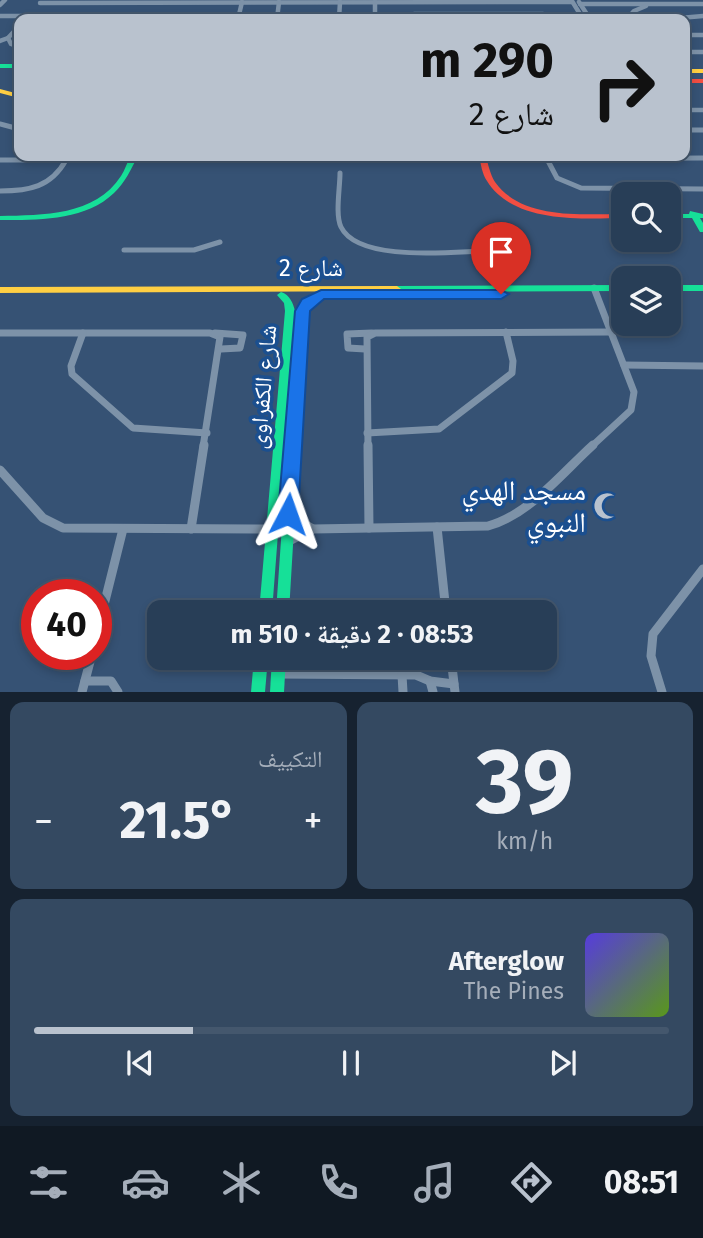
<!DOCTYPE html>
<html lang="ar">
<meta charset="utf-8">
<style>
body{margin:0;font-family:"Fira Sans","Noto Naskh Arabic",sans-serif;background:#344961;color:#f1f3f6;direction:rtl;height:100vh;display:flex;flex-direction:column;font-size:26px;white-space:nowrap}
*{box-sizing:border-box;margin:0}
p{font-size:23px;color:#a5aeba}
.icon{flex:none;width:38px;height:38px;fill:none;stroke:currentColor;stroke-width:2;stroke-linecap:round;stroke-linejoin:round}
.map{position:relative;height:692px;overflow:hidden;direction:ltr}
.sheet{display:flex;flex-direction:column;gap:10px;padding:10px;background:#162230;flex:1}
.sheet>*{flex:none}
.top-card{position:absolute;left:14px;top:14px;width:676px;height:147px;border-radius:14px;box-shadow:0 4px 10px #0003,0 0 0 2px #44576d;direction:rtl;background:#b9c2ce;color:#111;overflow:hidden}
.fabs{position:absolute;left:611px;top:182px;display:grid;gap:14px}
.fabs a{display:grid;place-items:center;width:70px;height:70px;border-radius:14px;background:#283e57;box-shadow:0 4px 10px #0003,0 0 0 2px #44576d;font-size:35px}
.speed{position:absolute;left:21px;top:579px;display:flex;gap:14px;font-size:35px;font-weight:700;text-align:center}
.speed>*{display:grid;place-content:center;width:91px;height:91px;border-radius:50%;background:#283e57;box-shadow:0 4px 10px #0003,0 0 0 2px #44576d;line-height:1}
.speed .limit{border:10px solid #d22;background:#fff;color:#111}
.pin{position:absolute;display:grid;place-items:center;width:60px;height:60px;color:#fff;margin:-72px -30px;border-radius:50% 50% 50% 0;rotate:-45deg;box-shadow:0 0 7px #0007}
.pin .icon{rotate:45deg}
.me{position:absolute;width:77px;margin:-38px;rotate:4deg;stroke-linejoin:round;filter:drop-shadow(0 0 5px #0008)}
.turn{display:flex;align-items:center;gap:24px;height:147px;padding:0 21px;font-size:32px}
.turn .icon{width:91px;height:91px;stroke-width:2.5}
.turn b{display:block;font-size:49px;line-height:60px}
.big{font-size:52px;font-weight:700;line-height:1.1}
.sheet .card{flex:1;display:flex;flex-direction:column;justify-content:center;gap:10px;min-width:0;padding:0 24px;border-radius:14px;background:#344961}
.sheet .dial{align-items:center;gap:0}
.dial b{font-size:91px;line-height:1}
.song{display:flex;align-items:center;gap:21px}
.cover{width:84px;height:84px;border-radius:10px;background:linear-gradient(135deg,hsl(250 70% 55%),hsl(90 70% 35%))}
.played{height:7px;border-radius:4px;background:linear-gradient(90deg,#b9c2ce 25%,#44576d 25%)}
.keys{display:flex;justify-content:space-around;direction:ltr}
.heat{display:flex;justify-content:space-between;align-items:center;font-size:38px;direction:ltr}
.sheet .tiles{flex:1;display:grid;gap:10px;grid-template-columns:1fr 1fr}
.card:last-child{grid-column:span 2}
.trip{position:absolute;left:147px;top:600px;width:410px;height:70px;border-radius:14px;background:#283e57;box-shadow:0 4px 10px #0003,0 0 0 2px #44576d;font-weight:700;line-height:70px;text-align:center;direction:rtl}
.menu{display:flex;height:112px;justify-content:space-around;align-items:center;background:#101923;color:#a5aeba}
.menu .icon{width:49px;height:49px}
.menu .current{color:#b9c2ce}
.menu b{font-size:32px;color:#f1f3f6}
.map>svg:first-child{display:block}
.lines{fill:none;stroke-linecap:round;stroke-linejoin:round}
.street-far3{stroke:#7d92a8;stroke-width:4.5}
.street-far2{stroke:#7d92a8;stroke-width:5}
.street-far1{stroke:#7d92a8;stroke-width:7}
.street{stroke:#7d92a8;stroke-width:9}
.fast{fill:#16e098;fill-rule:evenodd}
.slow{fill:#ffcf43;fill-rule:evenodd}
.jam{fill:#f24e42;fill-rule:evenodd}
.route{fill:#1a73e8;stroke:#114b97;stroke-width:2}
.labels{text-anchor:middle;dominant-baseline:central;stroke-width:7;stroke-linejoin:round;paint-order:stroke}
.street-label{font-size:24px;fill:#fff;stroke:#1b4f8f}
.near-poi-label{font-size:28px;fill:#fff;stroke:#1b4f8f;text-anchor:end}
</style>
<div class="map">
<svg width="703" height="692" viewBox="0 0 703 692">
<rect width="100%" height="100%" fill="#365274"/>
<g class="lines">
<g class="street-far3">
<path d="M572,1L583,19"/>
<path d="M375,2V19"/>
<path d="M579,2L590,19"/>
<path d="M40,3L572,2"/>
<path d="M580,4H703"/>
<path d="M0,5L5,0"/>
<path d="M414,14H543"/>
<path d="M71,15H200"/>
<path d="M0,16H28"/>
<path d="M238,19L242,2"/>
<path d="M277,19L279,2"/>
<path d="M339,19L340,2"/>
<path d="M627,19L634,11L646,6"/>
<path d="M668,19L703,16"/>
<path d="M684,35H703"/>
<path d="M8,38L11,44L19,47"/>
<path d="M0,41L8,38L19,26"/>
<path d="M684,52H703"/>
<path d="M684,110H703"/>
</g>
<g class="street-far2">
<path d="M0,124L19,129"/>
<path d="M684,130H703"/>
<path d="M483,159L703,158"/>
<path d="M547,159L557,178L581,188L703,189"/>
<path d="M0,160H132"/>
<path d="M340,173C340,188 335,215 341,227C358,262 450,252 482,251"/>
<path d="M0,191C29,191 51,187 66,160"/>
<path d="M124,250H194L220,242"/>
</g>
<g class="street-far1">
<path d="M0,333H210L220,337L203,447"/>
<path d="M83,333L71,366L72,374L133,428L207,433"/>
<path d="M215,333L243,335L240,348L221,349"/>
<path d="M365,349L348,348L347,334L372,333"/>
<path d="M624,365L703,366"/>
<path d="M367,433L439,429L512,373L513,361L506,332"/>
<path d="M368,447L367,337L375,333L611,332"/>
<path d="M591,447L631,410L634,392L594,288"/>
</g>
<g class="street">
<path d="M368,445L369,528"/>
<path d="M0,470L43,518L63,528L272,529"/>
<path d="M288,514L313,529"/>
<path d="M437,527L446,612"/>
<path d="M191,529L204,445"/>
<path d="M287,542L313,529L488,526C529,515 562,473 593,445"/>
<path d="M96,637L123,529"/>
<path d="M451,658L455,692"/>
<path d="M279,674L416,675L430,681L454,684"/>
<path d="M402,675L403,692"/>
<path d="M85,681H111L118,692"/>
<path d="M430,681L433,692"/>
<path d="M82,692L92,654"/>
<path d="M662,692L651,656L653,634L703,569"/>
</g>
<g class="fast">
<rect x="0" y="64" width="19" height="4"/>
<path d="M131,156H138C131,169 125,183 114,193C85,221 38,220 0,220V216C43,215 95,216 121,176C125,170 127,162 131,156Z"/>
<path d="M690,211L703,214V218H700L703,223V232H700L692,218H668V214H689Z"/>
<path d="M623,285V291L397,292L393,289L397,286Z"/>
<rect x="668" y="285" width="35" height="6"/>
<path d="M281,292C290,295 293,303 295,311L272,612H259L285,311L284,303L277,295Z"/>
<path d="M321,292L324,293L325,295L324,297L311,304L307,311L289,612H276L297,311L304,300Z"/>
<path d="M254,658H268L265,692H251Z"/>
<path d="M272,658H286L284,692H270Z"/>
</g>
<g class="slow">
<rect x="684" y="69" width="19" height="4"/>
<path d="M0,89L19,94V98L0,93Z"/>
<path d="M397,286L401,289L400,291L0,293V287Z"/>
</g>
<g class="jam">
<rect x="684" y="79" width="19" height="4"/>
<path d="M479,156H486C488,164 490,174 495,182C522,220 582,214 623,214V218C580,219 513,223 487,181C482,174 481,164 479,156Z"/>
</g>
</g>
<path class="route" d="M321,290H501L509,294L501,299H324L310,311L298,514L295,520H281L278,514L295,311L302,299Z"/>
<defs>
<symbol id="mosque-bare" viewBox="-9 -9 18 18"><path d="M3.5-4.9A6 6 0 1 0 3.5 4.9A5 5 0 1 1 3.5-4.9Z" fill="#b9c2ce" stroke="#1b4f8f" stroke-width="2.5" paint-order="stroke"/></symbol>
</defs>
<g fill-rule="evenodd">
<use href="#mosque-bare" x="588" y="487" width="38" height="38"/>
</g>
<g class="labels">
<g class="street-label">
<text x="311" y="268">شارع 2</text>
<text transform="translate(263 387) rotate(-85)">شارع الكفراوى</text>
</g>
<g class="near-poi-label">
<text x="586" y="490">مسجد الهدي<tspan x="586" dy="32">النبوي</tspan></text>
</g>
</g>
</svg>
<div class="fabs">
<a><svg class="icon" aria-label="search" viewBox="0 0 24 24"><circle cx="10" cy="10" r="6"/><path d="M15 15l6 6"/></svg></a>
<a><svg class="icon" aria-label="layers" viewBox="0 0 24 24"><path d="M12 4l9 5-9 5-9-5zM3 14l9 5 9-5"/></svg></a>
</div>
<div class="speed"><div class="limit">40</div></div>
<div class="pin" style="left:501px;top:294px;background:#d93025"><svg class="icon" aria-label="arrive" viewBox="0 0 24 24"><path d="M6 21V4h12l-3 4 3 4H6"/></svg></div>
<svg class="me" style="left:288px;top:514px" viewBox="-20 -20 40 40"><path d="M0-17L14 15 0 8-14 15z" fill="#1a73e8" stroke="#fff" stroke-width="4"/></svg>
<div class="trip">08:53 · 2 دقيقة · 510 m</div>
<div class="top-card">
<div class="turn"><svg class="icon" aria-label="right" viewBox="0 0 24 24"><path d="M7 20v-9h11M14 6l5 5-5 5"/></svg><div><b>290 m</b>شارع 2</div></div>
</div>
</div>
<section class="sheet">
<div class="tiles">
<div class="card dial"><b>39</b><p>km/h</p></div>
<div class="card"><p>التكييف</p>
<div class="heat"><a>−</a><b class="big">21.5°</b><a>+</a></div>
</div>
<div class="card">
<div class="song"><i class="cover"></i><div><b>Afterglow</b><p>The Pines</p></div></div>
<div class="played"></div>
<div class="keys"><svg class="icon" aria-label="previous" viewBox="0 0 24 24"><path d="M18 5L8 12l10 7zM5 5v14"/></svg><svg class="icon" aria-label="pause" viewBox="0 0 24 24"><path d="M8 5v14M16 5v14"/></svg><svg class="icon" aria-label="next" viewBox="0 0 24 24"><path d="M6 5l10 7-10 7zM19 5v14"/></svg></div>
</div>
</div>
</section>
<nav class="menu">
<b>08:51</b>
<svg class="icon current" aria-label="directions" viewBox="0 0 24 24"><path d="M12 3l9 9-9 9-9-9zM9 14v-3h6M13 9l2 2-2 2"/></svg>
<svg class="icon" aria-label="music" viewBox="0 0 24 24"><path d="M9 18V5l10-2v13"/><circle cx="6" cy="18" r="3"/><circle cx="16" cy="16" r="3"/></svg>
<svg class="icon" aria-label="phone" viewBox="0 0 24 24"><path d="M5 4h4l2 5-3 2q2 4 5 5l2-3 5 2v4C11 20 4 13 5 4z"/></svg>
<svg class="icon" aria-label="climate" viewBox="0 0 24 24"><path d="M12 3v18M4 7l16 10M4 17L20 7"/></svg>
<svg class="icon" aria-label="car" viewBox="0 0 24 24"><path d="M5 17H2v-5l4-1 3-4h7l3 4 3 1v5h-3M9 17h6M6 11h13"/><circle cx="7" cy="17" r="2"/><circle cx="17" cy="17" r="2"/></svg>
<svg class="icon" aria-label="filters" viewBox="0 0 24 24"><path d="M4 7h16M4 17h16"/><circle cx="9" cy="7" r="2"/><circle cx="15" cy="17" r="2"/></svg>
</nav>
